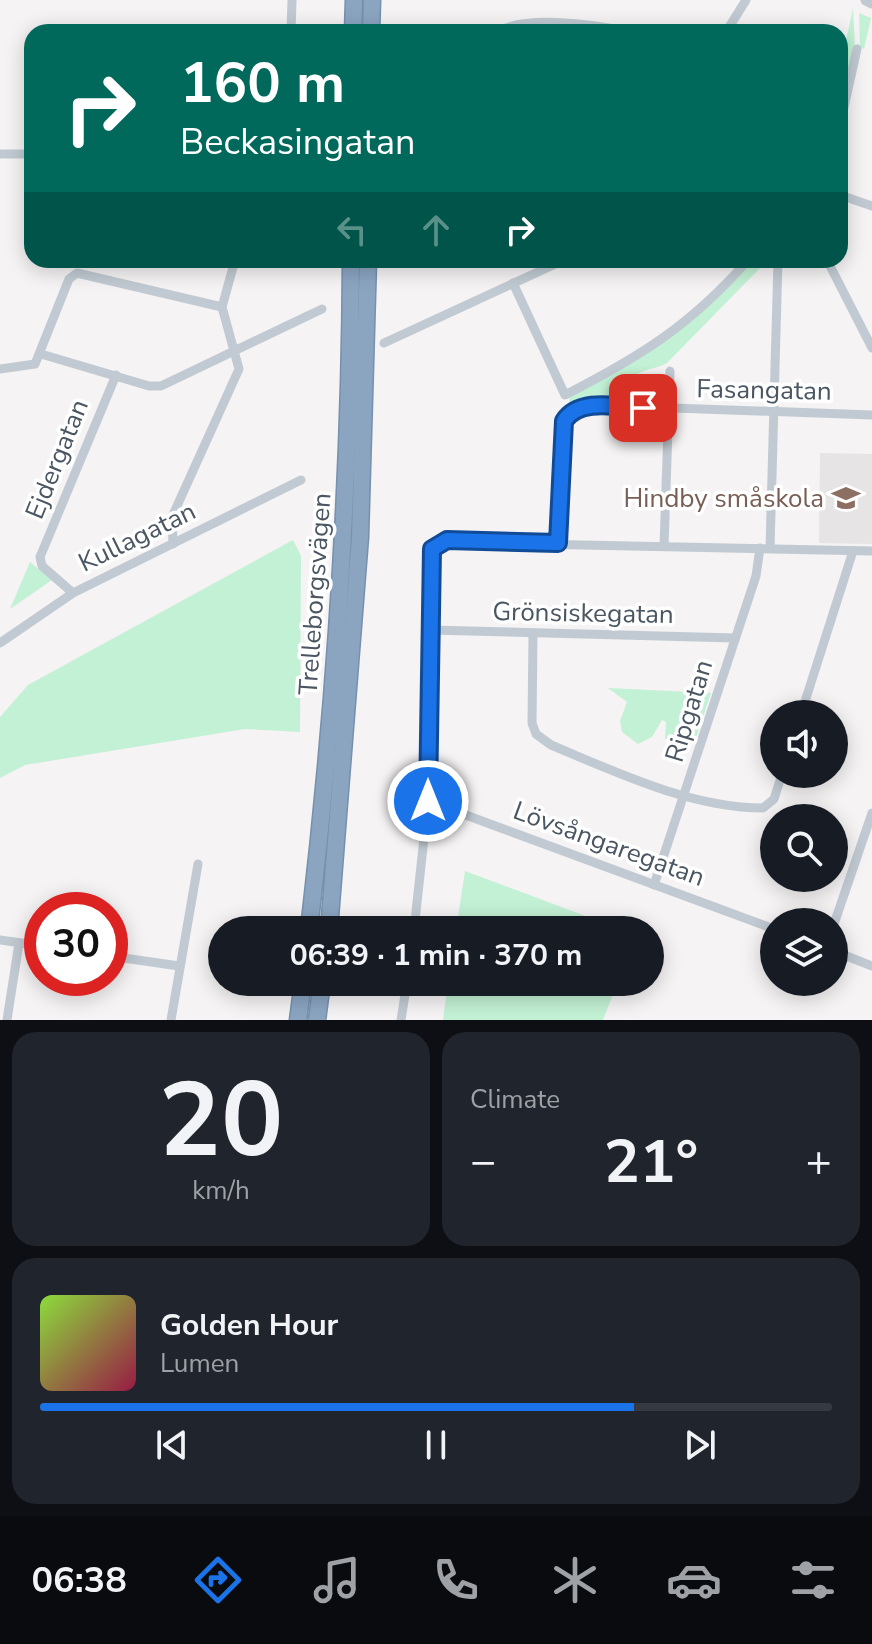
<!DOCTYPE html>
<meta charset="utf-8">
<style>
body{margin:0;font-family:"Nunito Sans",sans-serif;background:#20242c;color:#f1f3f6;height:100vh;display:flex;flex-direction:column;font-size:30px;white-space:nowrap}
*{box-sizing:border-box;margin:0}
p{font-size:26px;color:#9ea1a6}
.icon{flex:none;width:44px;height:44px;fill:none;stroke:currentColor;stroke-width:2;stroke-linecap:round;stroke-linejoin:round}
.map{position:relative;height:1020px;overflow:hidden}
.side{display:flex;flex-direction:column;gap:12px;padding:12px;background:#0d0f14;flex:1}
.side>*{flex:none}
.guide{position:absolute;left:24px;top:24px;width:824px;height:244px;border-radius:24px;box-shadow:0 4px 20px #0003;background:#00695c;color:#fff;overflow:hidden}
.controls{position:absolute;left:760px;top:700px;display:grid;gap:16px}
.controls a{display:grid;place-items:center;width:88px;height:88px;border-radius:50%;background:#171b24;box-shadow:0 4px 20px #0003;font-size:40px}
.speed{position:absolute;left:24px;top:892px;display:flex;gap:16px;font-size:40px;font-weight:700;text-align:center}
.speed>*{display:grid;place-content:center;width:104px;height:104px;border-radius:50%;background:#171b24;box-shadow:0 4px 20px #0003;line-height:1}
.speed .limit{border:12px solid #d22;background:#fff;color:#111}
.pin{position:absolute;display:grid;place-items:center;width:68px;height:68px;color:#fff;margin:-34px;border-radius:16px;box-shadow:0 4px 12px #0006}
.me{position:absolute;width:88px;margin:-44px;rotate:0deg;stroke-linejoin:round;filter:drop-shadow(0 0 6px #0008)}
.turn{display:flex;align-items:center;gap:28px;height:168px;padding:0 24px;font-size:36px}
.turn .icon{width:104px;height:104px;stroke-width:2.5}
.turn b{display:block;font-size:56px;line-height:68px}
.lanes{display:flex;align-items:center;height:76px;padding:0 24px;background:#0003;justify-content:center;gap:40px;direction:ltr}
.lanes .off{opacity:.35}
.big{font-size:60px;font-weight:700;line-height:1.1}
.side .tile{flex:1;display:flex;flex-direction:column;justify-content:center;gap:12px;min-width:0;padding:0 28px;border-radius:24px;background:#20242c}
.side .dial{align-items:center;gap:0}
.dial b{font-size:104px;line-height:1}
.song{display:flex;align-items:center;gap:24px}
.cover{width:96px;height:96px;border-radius:12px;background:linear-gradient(135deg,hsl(90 70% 55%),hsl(340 70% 35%))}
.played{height:8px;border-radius:4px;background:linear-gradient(90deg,#1a73e8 75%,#363941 75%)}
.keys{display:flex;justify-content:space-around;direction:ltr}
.heat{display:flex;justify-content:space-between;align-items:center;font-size:44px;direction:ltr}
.side .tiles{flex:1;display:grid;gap:12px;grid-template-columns:1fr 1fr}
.tile:last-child{grid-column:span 2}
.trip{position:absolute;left:208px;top:916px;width:456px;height:80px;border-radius:40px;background:#171b24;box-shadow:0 4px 20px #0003;font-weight:700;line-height:80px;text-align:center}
.tab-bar{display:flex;height:128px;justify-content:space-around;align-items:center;background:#090b0e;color:#9ea1a6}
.tab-bar .icon{width:56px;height:56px}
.tab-bar .current{color:#1a73e8}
.tab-bar b{font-size:36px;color:#f1f3f6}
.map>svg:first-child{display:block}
.education{fill:#e6e4e5}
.green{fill:#c3f1d5}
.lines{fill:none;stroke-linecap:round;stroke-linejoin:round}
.motorway-casing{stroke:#7690ad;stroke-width:19}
.minor{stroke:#c1cad2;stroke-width:9}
.tertiary{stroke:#c1cad2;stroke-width:11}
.motorway{stroke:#8ba5c1;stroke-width:16}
.route-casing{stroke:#114b97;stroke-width:20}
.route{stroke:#1a73e8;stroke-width:14}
.labels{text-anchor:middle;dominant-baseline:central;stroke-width:7;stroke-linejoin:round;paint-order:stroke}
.street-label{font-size:26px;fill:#4a5661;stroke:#fff}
.education-label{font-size:26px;fill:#785e54;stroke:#fff;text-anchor:end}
</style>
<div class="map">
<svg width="872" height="1020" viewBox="0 0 872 1020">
<rect width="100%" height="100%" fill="#f5f3f3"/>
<path class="education" d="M820,453L872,454V544L819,543Z"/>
<g class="green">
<path d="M853,8L855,48L843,102H840V69Z"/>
<path d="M859,13L871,18L864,49L860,47Z"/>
<path d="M749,260H768L667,363C656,369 646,368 634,376L631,385L636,396L646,399L657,394L661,402L584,400L570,408L569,396L661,344Z"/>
<path d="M293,540L301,556L300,732L245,729L25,765L0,778V717L28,685Z"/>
<path d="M30,562L52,580L10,609Z"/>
<path d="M608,688L711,693L695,741L665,739L666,722L662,720L652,737L638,744L622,732L620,721L627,702Z"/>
<path d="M465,871L623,930H456Z"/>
<path d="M448,982H618L603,1020H443Z"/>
</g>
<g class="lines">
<defs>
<g id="motorway">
<path d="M353,32L354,0"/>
<path d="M371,32L372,0"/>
<path d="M309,930C335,707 350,484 351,260"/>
<path d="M329,930L360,537L368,260"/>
<path d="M298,1020L303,982"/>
<path d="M317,1020L322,982"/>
</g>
</defs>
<use href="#motorway" class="motorway-casing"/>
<g class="minor">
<path d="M291,32L292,0"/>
<path d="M497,32C525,15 596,24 628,32"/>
<path d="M726,32L746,0"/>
<path d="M840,125L857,49"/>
<path d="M0,154H32"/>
<path d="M840,195L872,206"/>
<path d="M827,260L872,348"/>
<path d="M513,283L565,395C641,356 691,325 748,260"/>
<path d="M384,343L564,260"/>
<path d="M41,354L149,386H161L322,309"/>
<path d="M0,369L35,364L69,279L77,273L222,307"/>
<path d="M558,543L564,421L568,414L589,405L872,415"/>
<path d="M173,544L172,517L239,369L222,307L235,260"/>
<path d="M664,546L670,371"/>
<path d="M770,548L778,260"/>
<path d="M73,593L42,566L40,557L116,375"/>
<path d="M429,630L735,638"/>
<path d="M533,634L532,723L536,734L551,745C616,772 691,808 763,808L774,799L782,774"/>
<path d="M0,643L73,593L301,480"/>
<path d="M801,714L853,551"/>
<path d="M428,801L774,929"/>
<path d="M654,885L756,576L760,548"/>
<path d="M834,924L872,813"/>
<path d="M414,930L428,801L432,549L439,542L872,551"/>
<path d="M0,940L42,946"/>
<path d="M834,951L872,966"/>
<path d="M110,956L179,966"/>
<path d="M7,1020L19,943"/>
<path d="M171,1020L198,864"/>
<path d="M401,1020L407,982"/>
</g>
<path class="tertiary" d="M866,0L872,3"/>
<use href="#motorway" class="motorway"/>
</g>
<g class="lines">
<defs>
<path id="route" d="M428,801L432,549L447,540L558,543L564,421C579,397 619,407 643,408"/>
</defs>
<use href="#route" class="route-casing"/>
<use href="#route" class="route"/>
</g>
<defs>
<symbol id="school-bare" viewBox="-9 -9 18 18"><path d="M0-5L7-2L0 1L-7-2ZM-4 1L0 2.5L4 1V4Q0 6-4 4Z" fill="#8d6e63" stroke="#fff" stroke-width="2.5" paint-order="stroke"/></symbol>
</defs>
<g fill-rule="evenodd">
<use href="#school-bare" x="826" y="478" width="40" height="40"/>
</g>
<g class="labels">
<g class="street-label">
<text transform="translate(764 390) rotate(1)">Fasangatan</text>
<text transform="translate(57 459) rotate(-68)">Ejdergatan</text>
<text transform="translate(137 537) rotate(-26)">Kullagatan</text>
<text transform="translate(315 594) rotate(-86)">Trelleborgsvägen</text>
<text transform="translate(583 613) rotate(1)">Grönsiskegatan</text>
<text transform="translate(689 711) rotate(-73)">Ripgatan</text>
<text transform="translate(609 844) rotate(20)">Lövsångaregatan</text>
</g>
<g class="education-label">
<text x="824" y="498">Hindby småskola</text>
</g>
</g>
</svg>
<div class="controls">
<a><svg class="icon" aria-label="sound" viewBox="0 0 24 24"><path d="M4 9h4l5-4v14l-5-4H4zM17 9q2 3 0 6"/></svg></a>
<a><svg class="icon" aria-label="search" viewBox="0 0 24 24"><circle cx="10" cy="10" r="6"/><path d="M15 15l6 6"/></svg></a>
<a><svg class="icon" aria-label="layers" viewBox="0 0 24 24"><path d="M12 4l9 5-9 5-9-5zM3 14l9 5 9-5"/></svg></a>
</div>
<div class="speed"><div class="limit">30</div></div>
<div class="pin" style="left:643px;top:408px;background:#d93025"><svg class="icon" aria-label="arrive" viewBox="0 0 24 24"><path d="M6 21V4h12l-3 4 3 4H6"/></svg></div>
<svg class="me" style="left:428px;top:801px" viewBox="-20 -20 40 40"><circle r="17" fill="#1a73e8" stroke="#fff" stroke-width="3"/><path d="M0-11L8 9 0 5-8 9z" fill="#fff"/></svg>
<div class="trip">06:39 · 1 min · 370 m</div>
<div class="guide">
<div class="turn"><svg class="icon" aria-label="right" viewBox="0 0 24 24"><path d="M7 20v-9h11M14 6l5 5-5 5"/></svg><div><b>160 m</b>Beckasingatan</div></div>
<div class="lanes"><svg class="icon off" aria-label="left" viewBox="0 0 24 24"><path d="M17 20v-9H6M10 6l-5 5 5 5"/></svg><svg class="icon off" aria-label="ahead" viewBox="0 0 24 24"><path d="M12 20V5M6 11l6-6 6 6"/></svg><svg class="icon" aria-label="right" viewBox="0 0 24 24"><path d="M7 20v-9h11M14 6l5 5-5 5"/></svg></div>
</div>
</div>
<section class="side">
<div class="tiles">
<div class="tile dial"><b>20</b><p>km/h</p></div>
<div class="tile"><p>Climate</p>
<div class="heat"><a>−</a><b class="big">21°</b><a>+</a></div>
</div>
<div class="tile">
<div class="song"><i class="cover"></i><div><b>Golden Hour</b><p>Lumen</p></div></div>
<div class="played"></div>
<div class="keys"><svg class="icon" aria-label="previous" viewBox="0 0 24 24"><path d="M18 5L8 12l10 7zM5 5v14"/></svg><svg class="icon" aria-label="pause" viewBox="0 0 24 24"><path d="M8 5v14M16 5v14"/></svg><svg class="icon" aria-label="next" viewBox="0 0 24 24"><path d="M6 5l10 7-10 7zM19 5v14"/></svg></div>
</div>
</div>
</section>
<nav class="tab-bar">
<b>06:38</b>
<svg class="icon current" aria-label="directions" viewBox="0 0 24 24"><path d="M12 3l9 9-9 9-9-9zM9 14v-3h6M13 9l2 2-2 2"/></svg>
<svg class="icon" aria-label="music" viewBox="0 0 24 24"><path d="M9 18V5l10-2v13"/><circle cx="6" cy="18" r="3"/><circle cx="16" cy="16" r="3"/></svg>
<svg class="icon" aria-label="phone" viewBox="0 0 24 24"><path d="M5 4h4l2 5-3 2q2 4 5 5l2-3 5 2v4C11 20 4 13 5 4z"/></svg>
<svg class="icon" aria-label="climate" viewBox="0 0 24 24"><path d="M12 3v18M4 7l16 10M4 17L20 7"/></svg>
<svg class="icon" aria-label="car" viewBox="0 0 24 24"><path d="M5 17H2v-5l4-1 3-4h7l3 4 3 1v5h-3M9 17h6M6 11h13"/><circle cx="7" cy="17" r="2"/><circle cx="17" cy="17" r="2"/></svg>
<svg class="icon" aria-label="filters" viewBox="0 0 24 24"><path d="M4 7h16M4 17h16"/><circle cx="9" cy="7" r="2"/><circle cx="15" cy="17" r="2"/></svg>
</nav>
